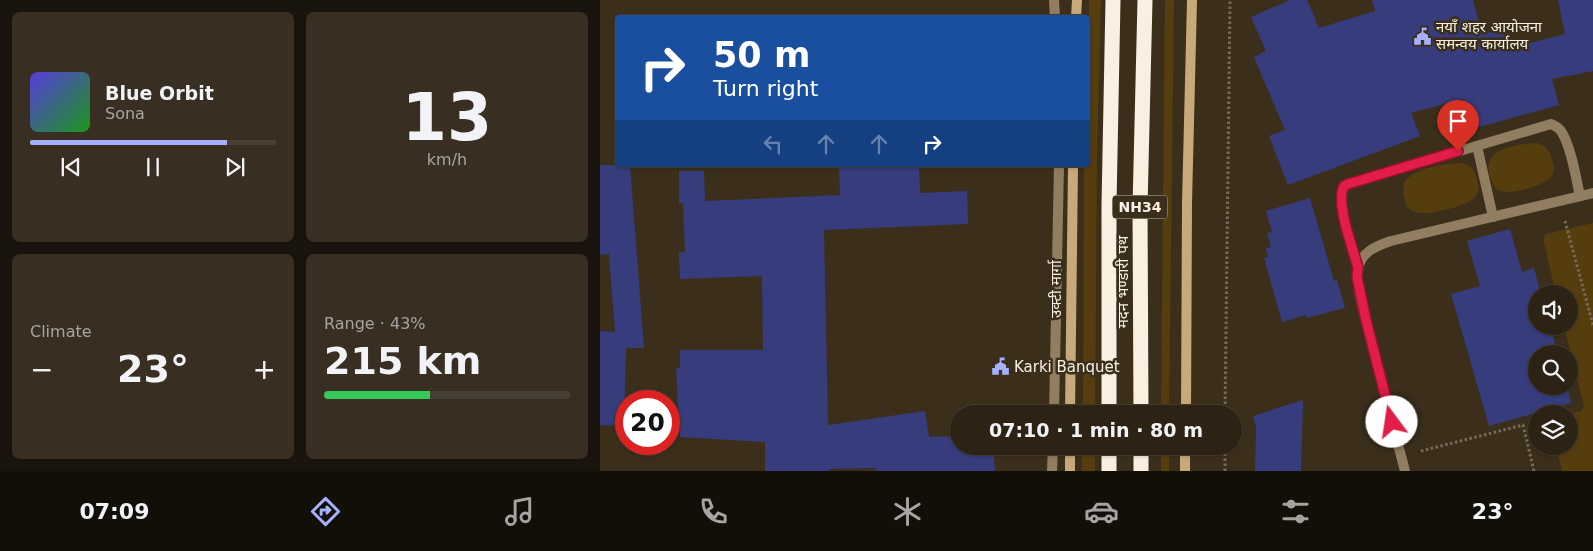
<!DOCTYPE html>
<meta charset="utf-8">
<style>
body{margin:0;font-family:"DejaVu Sans","Noto Sans Devanagari",sans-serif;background:#382f22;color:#f1f3f6;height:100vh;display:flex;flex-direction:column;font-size:19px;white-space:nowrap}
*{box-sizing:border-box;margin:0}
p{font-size:16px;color:#a6a4a0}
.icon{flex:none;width:28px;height:28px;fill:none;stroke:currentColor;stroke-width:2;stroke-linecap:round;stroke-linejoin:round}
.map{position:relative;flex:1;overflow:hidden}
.sheet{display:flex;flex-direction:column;gap:12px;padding:12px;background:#18130c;width:600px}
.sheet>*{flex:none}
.banner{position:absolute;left:15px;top:15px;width:475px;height:152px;border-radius:5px;box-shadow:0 1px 4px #0004,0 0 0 1px #484034;background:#1a4fa0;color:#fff;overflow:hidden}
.controls{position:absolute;left:928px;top:285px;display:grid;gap:10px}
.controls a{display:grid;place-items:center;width:50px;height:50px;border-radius:50%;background:#2c2315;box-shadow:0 1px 4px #0004,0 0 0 1px #484034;font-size:25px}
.speed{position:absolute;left:15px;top:390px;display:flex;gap:10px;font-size:25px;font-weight:700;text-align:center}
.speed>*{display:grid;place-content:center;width:65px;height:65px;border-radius:50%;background:#2c2315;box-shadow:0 1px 4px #0004,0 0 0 1px #484034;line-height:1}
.speed .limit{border:8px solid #d22;background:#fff;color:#111}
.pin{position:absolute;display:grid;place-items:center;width:42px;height:42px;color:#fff;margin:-51px -21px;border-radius:50% 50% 50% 0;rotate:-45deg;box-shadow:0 0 5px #0007}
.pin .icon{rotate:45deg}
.me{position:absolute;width:55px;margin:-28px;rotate:346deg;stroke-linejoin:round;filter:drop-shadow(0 0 4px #0008)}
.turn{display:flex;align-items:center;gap:18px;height:105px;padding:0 15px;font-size:22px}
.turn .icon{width:65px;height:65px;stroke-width:2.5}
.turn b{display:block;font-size:35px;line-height:42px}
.lanes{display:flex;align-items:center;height:48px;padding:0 15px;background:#0003;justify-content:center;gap:25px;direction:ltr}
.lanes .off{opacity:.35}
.big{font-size:38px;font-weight:800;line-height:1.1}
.sheet .tile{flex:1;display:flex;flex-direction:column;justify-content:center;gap:8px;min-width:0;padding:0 18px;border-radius:8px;background:#382f22}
.sheet .dial{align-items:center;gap:0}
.dial b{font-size:65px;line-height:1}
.song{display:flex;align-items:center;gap:15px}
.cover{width:60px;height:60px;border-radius:8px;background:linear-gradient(135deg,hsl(250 70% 55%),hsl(120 70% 35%))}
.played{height:5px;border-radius:2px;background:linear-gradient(90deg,#a5b1fc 80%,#484034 80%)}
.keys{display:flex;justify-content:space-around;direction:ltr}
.heat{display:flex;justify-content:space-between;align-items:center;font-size:28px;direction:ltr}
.charge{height:8px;border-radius:4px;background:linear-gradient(90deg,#34c759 43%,#484034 0)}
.sheet .tiles{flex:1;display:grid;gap:12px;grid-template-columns:repeat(2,1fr)}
.trip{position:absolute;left:350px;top:405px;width:292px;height:50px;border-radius:25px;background:#2c2315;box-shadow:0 1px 4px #0004,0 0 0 1px #484034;font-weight:800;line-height:50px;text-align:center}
.tabs{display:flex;height:80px;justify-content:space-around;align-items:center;background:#120e08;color:#a6a4a0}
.tabs .icon{width:35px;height:35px}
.tabs .selected{color:#a5b1fc}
.tabs b{font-size:22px;color:#f1f3f6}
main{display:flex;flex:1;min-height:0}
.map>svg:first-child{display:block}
.green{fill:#563d0e}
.building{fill:#373c7d}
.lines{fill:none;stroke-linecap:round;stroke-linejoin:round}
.path{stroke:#766b5a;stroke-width:3;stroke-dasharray:2.5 2.5;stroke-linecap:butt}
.lane{stroke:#917e60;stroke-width:10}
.secondary{stroke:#c8a979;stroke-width:10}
.highway{stroke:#f9f0e2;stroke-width:15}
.route-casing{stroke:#92132f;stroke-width:12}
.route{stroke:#e11d48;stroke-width:9}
.labels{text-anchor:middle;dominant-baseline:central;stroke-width:5;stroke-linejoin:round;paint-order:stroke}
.shield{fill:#3b2f1c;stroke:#bfb6a9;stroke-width:1}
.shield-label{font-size:14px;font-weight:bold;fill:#f8f0e5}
.poi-label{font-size:15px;fill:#f8f0e5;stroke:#3b2f1c;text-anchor:start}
.street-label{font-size:15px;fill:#f8f0e5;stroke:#3b2f1c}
</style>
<main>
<section class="sheet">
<div class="tiles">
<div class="tile">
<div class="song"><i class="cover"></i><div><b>Blue Orbit</b><p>Sona</p></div></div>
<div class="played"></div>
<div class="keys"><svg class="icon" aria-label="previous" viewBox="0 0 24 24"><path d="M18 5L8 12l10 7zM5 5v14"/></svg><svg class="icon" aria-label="pause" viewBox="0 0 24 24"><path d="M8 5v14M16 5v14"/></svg><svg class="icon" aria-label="next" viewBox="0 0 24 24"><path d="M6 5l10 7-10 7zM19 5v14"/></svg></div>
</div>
<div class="tile dial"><b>13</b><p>km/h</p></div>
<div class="tile"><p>Climate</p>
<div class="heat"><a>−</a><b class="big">23°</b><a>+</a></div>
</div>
<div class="tile"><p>Range · 43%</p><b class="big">215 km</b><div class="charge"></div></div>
</div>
</section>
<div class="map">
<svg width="993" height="471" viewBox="0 0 993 471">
<rect width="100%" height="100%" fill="#3b2f1c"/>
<g class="green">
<path d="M489,0H501L497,156L495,414H483L484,165H488Z"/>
<path d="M565,0H574L569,414H561Z"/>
<path d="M937,143C946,146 949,150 952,159C953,163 955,169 953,174C948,185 918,192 907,192C903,192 899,190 896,189C873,151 907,145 937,143Z"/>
<path d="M860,163C869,165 874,167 876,177C878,183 880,190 877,195C869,206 839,212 827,213C822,213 816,213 812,211C804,206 800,187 806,180C818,167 844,164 860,163Z"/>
<path d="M993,223V471H962L956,446H969L968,414L981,411L984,406L964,326H969V294H956L943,239L946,234Z"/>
<rect x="482" y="446" width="13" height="25"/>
<rect x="561" y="446" width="8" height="25"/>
</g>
<g class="building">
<path d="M690,0H707L719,28L775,11L772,0H873L882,34L907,28L912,48L965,34L958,0H993V71L952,79L959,105L872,129L863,99L811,113L820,136L688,185L669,136L685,130L654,57L666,51L651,17Z"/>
<path d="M0,165H30L44,348H26L24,426L0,425V331L15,332L9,254L0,255Z"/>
<path d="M239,165H319L320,193L367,191L368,224L224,230L228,425L325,411L329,437L359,436V446H393L395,471H276L275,468L229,469V471H165V442L80,437L76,369L80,368V350H163L162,276L80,279L79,252H85L83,203H79V171H104L105,201L240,195Z"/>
<path d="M710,198L734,281L737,280L745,308L706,318V315L682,322L664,258L668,257L666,248L671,247L667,233L672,232L666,211Z"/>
<path d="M910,229L922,272L934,268L941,294H936V326H950L958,354H936V386H967L971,403L889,426L851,294L880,286L867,241Z"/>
<path d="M703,400L701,471H655L656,427L653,416Z"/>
</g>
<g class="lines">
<g class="path">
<path d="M965,221L993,325"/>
<path d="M625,414L630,0"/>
<path d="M821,451L923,425L934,471"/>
<path d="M625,471V446"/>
</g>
<g class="lane">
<path d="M454,0L455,18"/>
<path d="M877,146L893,217"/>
<path d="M758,268C753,248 735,204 744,186L748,184L951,124C955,126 958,127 961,131C971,146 976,178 980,196"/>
<path d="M454,414L459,165"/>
<path d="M452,471L453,446"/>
<path d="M805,471C793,426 782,382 770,337C766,321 755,285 758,269C761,252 776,246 791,241L993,193"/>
</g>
<g class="secondary">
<path d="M476,18L477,0"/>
<path d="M470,414L473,165"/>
<path d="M586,414L587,203L592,0"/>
<path d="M470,471V446"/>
<path d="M585,471V446"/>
</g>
<g class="highway">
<path d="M509,414V205L513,0"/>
<path d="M541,414L540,207L545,0"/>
<path d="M509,446V471"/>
<path d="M541,446V471"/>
</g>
</g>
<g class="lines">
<defs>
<path id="route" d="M792,422L766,320L757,277L758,268C753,248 735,203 744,186L748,184L858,151"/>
</defs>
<use href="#route" class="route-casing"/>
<use href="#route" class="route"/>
</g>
<defs>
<symbol id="civic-bare" viewBox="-9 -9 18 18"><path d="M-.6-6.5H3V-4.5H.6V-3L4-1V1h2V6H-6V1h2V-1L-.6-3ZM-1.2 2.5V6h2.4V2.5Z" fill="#a5b1fc" stroke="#3b2f1c" stroke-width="2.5" paint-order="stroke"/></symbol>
</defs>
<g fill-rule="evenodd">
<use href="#civic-bare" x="810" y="24" width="25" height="25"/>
<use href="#civic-bare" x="388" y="354" width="25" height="25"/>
</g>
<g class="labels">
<rect class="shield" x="512.5" y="195.5" width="55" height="23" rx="4"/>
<g class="shield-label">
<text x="540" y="207">NH34</text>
</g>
<g class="poi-label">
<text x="836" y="27">नयाँ शहर आयोजना<tspan x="836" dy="17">समन्वय कार्यालय</tspan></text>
<text x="414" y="367">Karki Banquet</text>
</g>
<g class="street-label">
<text transform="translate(523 282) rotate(-90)">मदन भण्डारी पथ</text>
<text transform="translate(456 289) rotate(-90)">उक्टी मार्गा</text>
</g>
</g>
</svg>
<div class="controls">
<a><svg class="icon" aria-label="sound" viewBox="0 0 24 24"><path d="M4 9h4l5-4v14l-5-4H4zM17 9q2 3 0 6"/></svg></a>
<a><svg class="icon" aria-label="search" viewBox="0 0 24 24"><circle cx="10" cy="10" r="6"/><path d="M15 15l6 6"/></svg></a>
<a><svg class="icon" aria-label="layers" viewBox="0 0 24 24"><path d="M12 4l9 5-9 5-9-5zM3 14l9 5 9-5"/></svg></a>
</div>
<div class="speed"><div class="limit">20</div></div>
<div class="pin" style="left:858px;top:151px;background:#d93025"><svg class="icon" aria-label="arrive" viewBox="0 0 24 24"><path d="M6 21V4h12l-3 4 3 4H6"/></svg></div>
<svg class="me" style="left:792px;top:422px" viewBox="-20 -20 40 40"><circle r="19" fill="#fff"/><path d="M0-13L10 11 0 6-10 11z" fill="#e11d48"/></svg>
<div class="trip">07:10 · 1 min · 80 m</div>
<div class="banner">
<div class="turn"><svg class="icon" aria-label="right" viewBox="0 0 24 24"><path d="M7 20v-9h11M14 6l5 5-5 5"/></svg><div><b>50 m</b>Turn right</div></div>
<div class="lanes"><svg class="icon off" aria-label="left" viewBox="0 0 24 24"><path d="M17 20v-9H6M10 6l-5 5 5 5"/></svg><svg class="icon off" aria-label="ahead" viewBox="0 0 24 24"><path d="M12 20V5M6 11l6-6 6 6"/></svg><svg class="icon off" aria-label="ahead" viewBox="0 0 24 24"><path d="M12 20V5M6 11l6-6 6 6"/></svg><svg class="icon" aria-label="right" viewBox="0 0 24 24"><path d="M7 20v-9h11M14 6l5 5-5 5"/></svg></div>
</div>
</div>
</main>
<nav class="tabs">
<b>07:09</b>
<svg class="icon selected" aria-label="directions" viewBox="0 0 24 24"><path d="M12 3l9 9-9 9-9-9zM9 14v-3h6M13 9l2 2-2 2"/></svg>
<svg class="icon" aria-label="music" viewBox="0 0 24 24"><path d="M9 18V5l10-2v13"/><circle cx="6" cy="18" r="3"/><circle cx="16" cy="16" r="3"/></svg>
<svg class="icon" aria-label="phone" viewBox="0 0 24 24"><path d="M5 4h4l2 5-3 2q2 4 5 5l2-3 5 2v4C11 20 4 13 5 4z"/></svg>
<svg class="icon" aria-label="climate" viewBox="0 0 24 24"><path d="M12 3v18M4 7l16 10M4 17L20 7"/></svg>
<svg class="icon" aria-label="car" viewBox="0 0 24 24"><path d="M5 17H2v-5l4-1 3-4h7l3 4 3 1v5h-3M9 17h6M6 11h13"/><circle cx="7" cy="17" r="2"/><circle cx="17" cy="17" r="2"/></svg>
<svg class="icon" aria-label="filters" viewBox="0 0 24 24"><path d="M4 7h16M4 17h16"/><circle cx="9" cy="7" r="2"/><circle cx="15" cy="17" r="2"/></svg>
<b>23°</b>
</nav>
